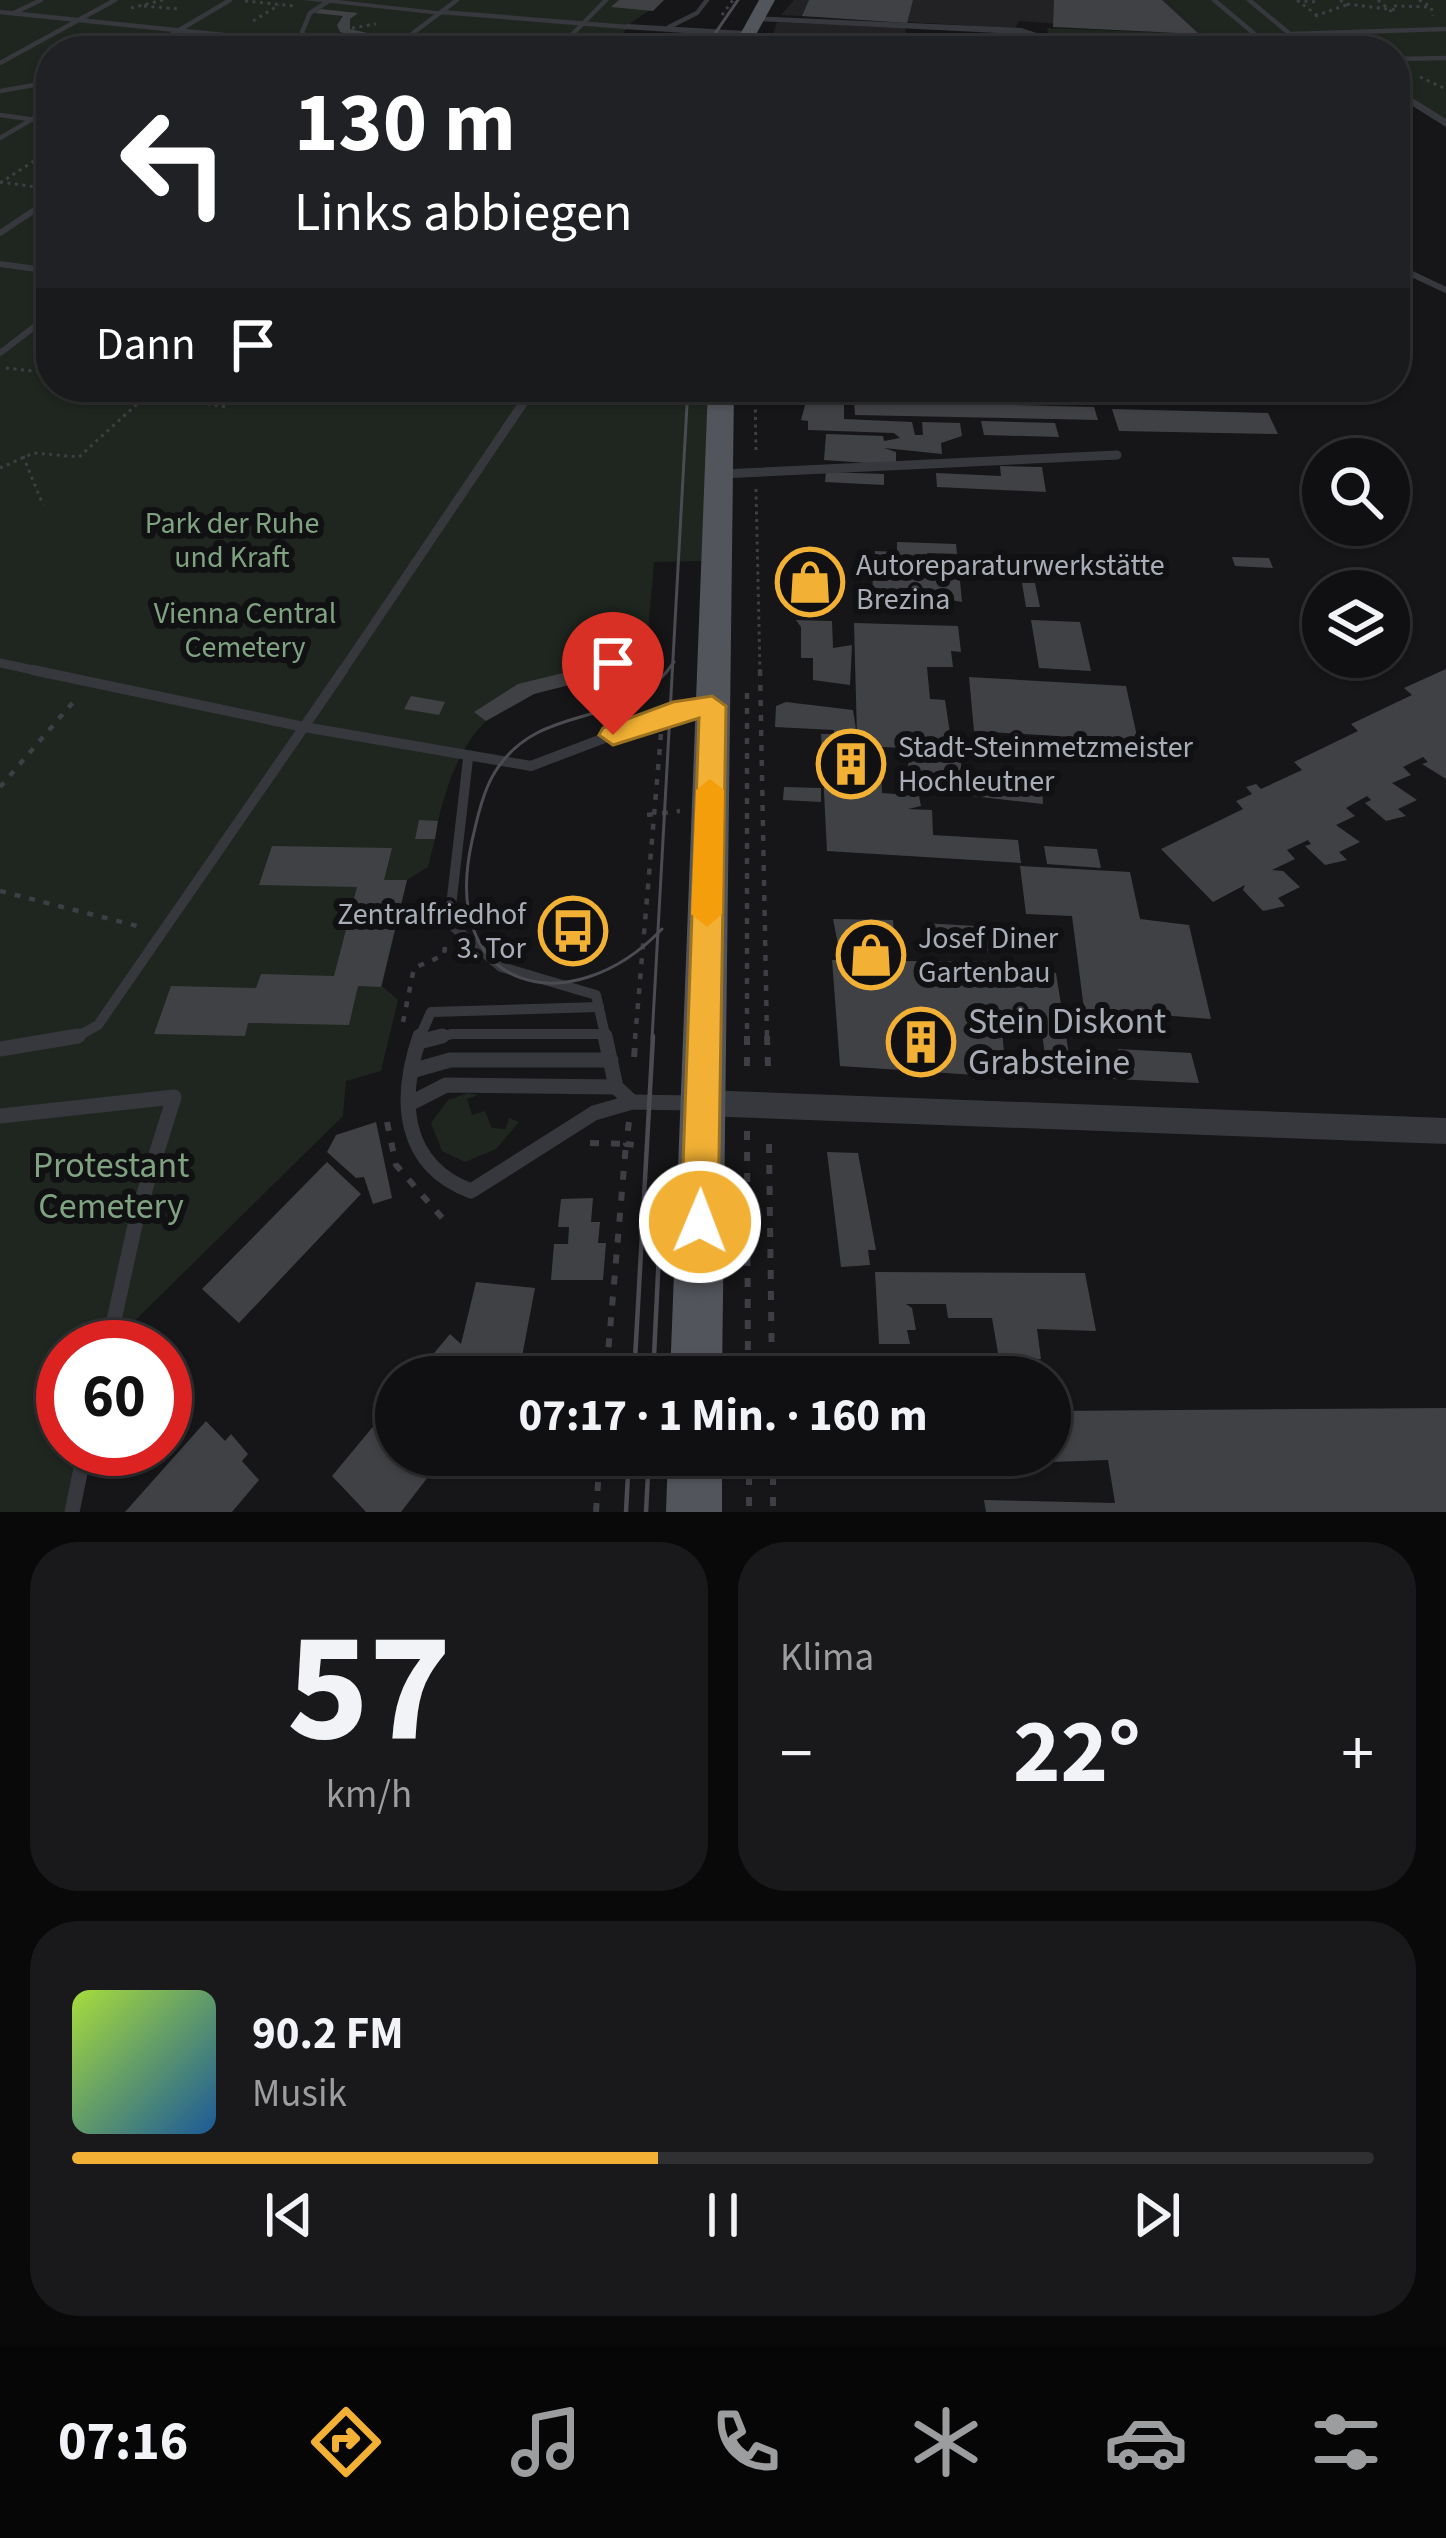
<!DOCTYPE html>
<html lang="de">
<meta charset="utf-8">
<style>
body{margin:0;font-family:"Source Sans 3",sans-serif;background:#19191b;color:#f1f3f6;height:100vh;display:flex;flex-direction:column;font-size:45px;white-space:nowrap}
*{box-sizing:border-box;margin:0}
p{font-size:39px;color:#9c9d9f}
.icon{flex:none;width:66px;height:66px;fill:none;stroke:currentColor;stroke-width:2;stroke-linecap:round;stroke-linejoin:round}
.map{position:relative;height:1512px;overflow:hidden}
.panel{display:flex;flex-direction:column;gap:30px;padding:30px;background:#09090a;flex:1}
.panel>*{flex:none}
.banner{position:absolute;left:36px;top:36px;width:1374px;height:366px;border-radius:48px;box-shadow:0 3px 9px #0004,0 0 0 3px #303032;background:#202124;color:#fff;overflow:hidden}
.buttons{position:absolute;left:1302px;top:438px;display:grid;gap:24px}
.buttons a{display:grid;place-items:center;width:108px;height:108px;border-radius:50%;background:#101012;box-shadow:0 3px 9px #0004,0 0 0 3px #303032;font-size:60px}
.speed{position:absolute;left:36px;top:1320px;display:flex;gap:24px;font-size:60px;font-weight:700;text-align:center}
.speed>*{display:grid;place-content:center;width:156px;height:156px;border-radius:50%;background:#101012;box-shadow:0 3px 9px #0004,0 0 0 3px #303032;line-height:1}
.speed .limit{border:18px solid #d22;background:#fff;color:#111}
.pin{position:absolute;display:grid;place-items:center;width:102px;height:102px;color:#fff;margin:-123px -51px;border-radius:50% 50% 50% 0;rotate:-45deg;box-shadow:0 0 12px #0007}
.pin .icon{rotate:45deg}
.me{position:absolute;width:132px;margin:-66px;rotate:1deg;stroke-linejoin:round;filter:drop-shadow(0 0 9px #0008)}
.turn{display:flex;align-items:center;gap:42px;height:252px;padding:0 60px;font-size:54px}
.turn .icon{width:156px;height:156px;stroke-width:2.5}
.turn b{display:block;font-size:84px;line-height:102px}
.then{display:flex;align-items:center;height:114px;padding:0 60px;background:#0003;gap:24px;font-size:45px}
.big{font-size:90px;font-weight:700;line-height:1.1}
.panel .tile{flex:1;display:flex;flex-direction:column;justify-content:center;gap:18px;min-width:0;padding:0 42px;border-radius:48px;background:#19191b}
.panel .dial{align-items:center;gap:0}
.dial b{font-size:156px;line-height:1}
.song{display:flex;align-items:center;gap:36px}
.cover{width:144px;height:144px;border-radius:18px;background:linear-gradient(135deg,hsl(80 70% 55%),hsl(210 70% 35%))}
.played{height:12px;border-radius:6px;background:linear-gradient(90deg,#f2b134 45%,#303032 45%)}
.keys{display:flex;justify-content:space-around;direction:ltr}
.heat{display:flex;justify-content:space-between;align-items:center;font-size:66px;direction:ltr}
.panel .tiles{flex:1;display:grid;gap:30px;grid-template-columns:1fr 1fr}
.tile:last-child{grid-column:span 2}
.trip{position:absolute;left:375px;top:1356px;width:696px;height:120px;border-radius:60px;background:#101012;box-shadow:0 3px 9px #0004,0 0 0 3px #303032;font-weight:700;line-height:120px;text-align:center}
.menu{display:flex;height:192px;justify-content:space-around;align-items:center;background:#060607;color:#9c9d9f}
.menu .icon{width:84px;height:84px}
.menu .on{color:#f2b134}
.menu b{font-size:54px;color:#f1f3f6}
.map>svg:first-child{display:block}
.built{fill:#222225}
.green{fill:#1e261f}
.building{fill:#404145}
.lines{fill:none;stroke-linecap:round;stroke-linejoin:round}
.path-far2{stroke:#3d3f44;stroke-width:3;stroke-dasharray:3 4.5;stroke-linecap:butt}
.path-far1{stroke:#3d3f44;stroke-width:4.5;stroke-dasharray:6 9;stroke-linecap:butt}
.path{stroke:#3d3f44;stroke-width:6;stroke-dasharray:9 12;stroke-linecap:butt}
.lane-far4{stroke:#37383d;stroke-width:4.5}
.lane-far3{stroke:#37383d;stroke-width:6}
.lane-far2{stroke:#37383d;stroke-width:9}
.lane-far1{stroke:#37383d;stroke-width:10}
.lane{stroke:#37383d;stroke-width:15}
.street{fill:#37383d;fill-rule:evenodd}
.primary{fill:#53555c;fill-rule:evenodd}
.tram-far1{stroke:#4a4c52;stroke-width:3}
.tram{stroke:#4a4c52;stroke-width:4.5}
.route{fill:#f2b134;stroke:#9d7322;stroke-width:3}
.slow{fill:#f59e0b}
.labels{text-anchor:middle;dominant-baseline:central;stroke-width:12;stroke-linejoin:round;paint-order:stroke}
.park-label{font-size:30px;fill:#7fa381;stroke:#111113}
.poi-label{font-size:30px;fill:#a8adb8;stroke:#111113;text-anchor:start}
.near-poi-label{font-size:36px;fill:#a8adb8;stroke:#111113;text-anchor:start}
.near-park-label{font-size:36px;fill:#7fa381;stroke:#111113}
</style>
<div class="map">
<svg width="1446" height="1512" viewBox="0 0 1446 1512">
<rect width="100%" height="100%" fill="#161618"/>
<g class="built">
<path d="M794,0H1166L1205,35L1019,21L1015,28L781,15Z"/>
<path d="M777,22L905,28L909,51H767Z"/>
</g>
<g class="green">
<path d="M0,0H664L631,23L609,51H51V387H710L704,561L654,562L646,655C630,679 605,676 579,680C488,697 459,736 438,821H419L415,839H435L428,867L407,880L382,986L398,1000L381,1071L346,1081L343,1116L108,1347H63V1449H85L72,1512H0Z"/>
<path d="M1166,0H1446V121L1395,86V51H1052L1047,28L1203,34Z"/>
<path d="M468,1093L478,1095L467,1099L472,1115L485,1111L492,1128L506,1129L509,1118L519,1122L496,1149L465,1162L442,1151L431,1123L448,1100Z"/>
</g>
<g class="building">
<path d="M619,0H664L653,11L611,7Z"/>
<path d="M809,0H913L907,23L802,16Z"/>
<path d="M1054,0H1162L1199,34L1053,27Z"/>
<path d="M321,9L358,13L350,19V29L385,37L367,51H355L369,40L340,32L337,25L343,16L315,13Z"/>
<path d="M802,387H881V393L833,391V399H844V419L912,422L915,435H923L922,422L960,423L962,436L941,443L942,454L884,448L896,452V465L824,460L826,434L883,436L884,441L900,438L894,433L808,430V421L801,420L807,398H802Z"/>
<path d="M854,401L1094,407L1098,420L855,415Z"/>
<path d="M1112,409L1268,413L1278,434L1119,431Z"/>
<path d="M981,421L1055,423L1059,437L984,435Z"/>
<path d="M1000,466L1042,467L1046,492L937,487L936,473L1001,476Z"/>
<path d="M826,472L884,474V485L825,482Z"/>
<path d="M897,542L956,544L957,554L927,553L928,566L875,563V551L897,552Z"/>
<path d="M1232,557L1269,558L1273,568L1235,566Z"/>
<path d="M872,566L959,570L962,602L918,594V600H894V593L873,592Z"/>
<path d="M792,573L826,574L827,592L793,591Z"/>
<path d="M1022,583H1035L1040,607H1026Z"/>
<path d="M796,620L832,621L833,648L852,645L850,685L813,680V658H801V627Z"/>
<path d="M1031,620L1080,622L1091,671L1039,668Z"/>
<path d="M854,623L958,626L961,652L951,651L953,667H927L930,699L945,700L951,740L1003,743L1004,753L943,749L940,740L941,757L961,758V770L1042,784L1043,804L909,789L908,748L880,747L882,793L919,796L921,806L908,809L932,810L933,835L1018,840L1021,863L827,851L821,734H834V730L775,727L776,706L786,702L853,710L857,736Z"/>
<path d="M592,666L593,679L534,694L486,721L474,712L518,684Z"/>
<path d="M1446,669V779L1422,764L1428,762L1423,757L1403,767L1411,775L1392,783L1417,800L1398,809L1406,816L1386,821L1365,803L1371,800L1367,796L1346,808L1355,816L1336,825L1360,842L1339,852L1347,860L1325,865L1305,846L1311,844L1308,840L1287,850L1295,859L1272,870L1283,871L1300,887L1278,898L1285,906L1263,911L1243,890L1245,885L1213,902L1161,849L1243,809L1236,801L1252,794L1246,787L1256,784L1261,789L1302,770L1294,762L1358,731L1351,724L1412,695L1404,688Z"/>
<path d="M969,677L1126,686L1138,741L974,731Z"/>
<path d="M411,696L445,702L439,715L404,709Z"/>
<path d="M784,787L821,788V802L783,800Z"/>
<path d="M419,820L438,821L435,839H415Z"/>
<path d="M272,846L392,848L384,880H407L381,987L358,986L349,1025L248,1023L245,1036L154,1034L171,986L256,988L261,974L334,976L357,887L259,885Z"/>
<path d="M1044,846L1097,849L1101,868L1047,864Z"/>
<path d="M1020,866L1130,872L1140,919L1189,925L1211,1019L1084,1009L1072,916L1026,914Z"/>
<path d="M833,919L893,920L896,953H901L902,961L1005,962L1023,965L1024,972L1056,973L1069,1055L1121,1057L1118,1049L1191,1053L1199,1083L1048,1076L1040,1019L1001,1017L1006,1077L840,1066L832,960H841Z"/>
<path d="M923,923L993,927L995,951L924,946Z"/>
<path d="M376,1122L392,1198L373,1204L364,1177L356,1178L327,1152L336,1135Z"/>
<path d="M827,1152L858,1153L876,1250H868L870,1265L841,1267Z"/>
<path d="M327,1162L361,1194L239,1323L202,1289Z"/>
<path d="M593,1198L591,1222H600L598,1243H606L603,1280H551L554,1244H568L569,1227H558L561,1199Z"/>
<path d="M875,1272L1085,1273L1096,1331L1037,1329L1041,1359H999L992,1318H948L946,1304H906L912,1308L916,1330H907L910,1344H879Z"/>
<path d="M476,1282L535,1288L521,1362L473,1356L494,1377H414L450,1334L461,1344Z"/>
<path d="M396,1399V1455H445L401,1512H366L332,1476Z"/>
<path d="M1446,1408V1512H986L984,1500L1115,1503L1108,1460L1052,1462L1050,1411Z"/>
<path d="M206,1421L225,1441L231,1434L248,1454L242,1461L259,1480L232,1512H125Z"/>
</g>
<g class="lines">
<g class="path-far2">
<path d="M1297,0L1318,16"/>
<path d="M1378,0L1394,14"/>
<path d="M1419,0L1431,7L1433,16"/>
<path d="M245,1L294,6"/>
<path d="M1297,1L1318,2"/>
<path d="M1347,4L1395,10"/>
<path d="M144,6L179,9"/>
<path d="M1394,6L1431,7"/>
<path d="M131,8L163,0"/>
<path d="M722,15L733,0"/>
<path d="M1315,16L1346,5L1340,0"/>
<path d="M253,21L279,5"/>
<path d="M352,28L376,24"/>
<path d="M1089,34L1093,35H1086Z"/>
<path d="M1128,36L1135,37L1131,38Z"/>
<path d="M1157,36L1161,38L1154,37Z"/>
<path d="M1109,39L1115,41H1107Z"/>
<path d="M1204,42L1208,43H1201Z"/>
<path d="M1178,43L1182,44H1176Z"/>
<path d="M1235,44L1240,46H1233Z"/>
<path d="M1141,46L1153,45H1147"/>
<path d="M1122,49L1136,51"/>
<path d="M1167,51H1173"/>
<path d="M1196,51H1203"/>
<path d="M1420,77L1446,89"/>
<path d="M0,182L36,187"/>
<path d="M0,183L51,150"/>
<path d="M6,368L51,373"/>
<path d="M755,387L756,453"/>
<path d="M148,394L227,407"/>
<path d="M23,456L43,505"/>
<path d="M0,468L34,453L79,457L148,394L143,387"/>
<path d="M756,489L760,673"/>
</g>
<g class="path-far1">
<path d="M760,670L767,1039"/>
<path d="M747,693V1039"/>
<path d="M0,787L75,700"/>
<path d="M647,815L680,811"/>
<path d="M0,891L145,928"/>
<path d="M403,1022L414,968L444,955L445,947"/>
<path d="M635,1039L661,734"/>
</g>
<g class="path">
<path d="M747,1036V1077"/>
<path d="M767,1036L768,1067"/>
<path d="M634,1057L636,1036"/>
<path d="M387,1122L396,1165L444,1220"/>
<path d="M629,1122L626,1144L635,1145"/>
<path d="M747,1131L748,1377"/>
<path d="M590,1143L626,1144L606,1377"/>
<path d="M769,1144L772,1377"/>
<path d="M749,1455V1512"/>
<path d="M773,1455V1512"/>
<path d="M596,1512L600,1455"/>
</g>
<g class="lane-far4">
<path d="M330,0L310,13L302,32L309,42L332,51"/>
<path d="M1214,0L1275,51"/>
<path d="M1249,0L1290,34L1446,29"/>
<path d="M0,12L282,41L267,51"/>
<path d="M441,12L627,27"/>
<path d="M14,13L41,0"/>
<path d="M669,27L697,13L707,0"/>
<path d="M144,51L230,0"/>
<path d="M225,51L304,37"/>
<path d="M389,51L457,0"/>
<path d="M556,51L606,0"/>
<path d="M1395,59L1446,58"/>
<path d="M0,63L115,0"/>
<path d="M0,91L51,82"/>
<path d="M0,115L51,122"/>
<path d="M0,138L51,108"/>
</g>
<g class="lane-far3">
<path d="M0,233L51,199"/>
<path d="M0,264L51,271"/>
<path d="M1395,266L1446,290"/>
<path d="M0,353L51,314"/>
</g>
<g class="lane-far2">
<path d="M722,474L1117,455"/>
<path d="M0,663L47,673"/>
<path d="M341,673L534,387"/>
</g>
<g class="lane-far1">
<path d="M33,670L304,727L343,670"/>
<path d="M468,759L449,923L501,967L596,995L606,1039"/>
<path d="M73,1039L98,1025L304,727L531,766L673,712L710,706"/>
<path d="M419,1039L431,1012L599,1007"/>
<path d="M430,1039L452,1034H605"/>
</g>
<g class="lane">
<path d="M420,1036C398,1100 402,1165 471,1191L594,1113L632,1102L692,1103"/>
<path d="M605,1036L616,1087L632,1102"/>
<path d="M419,1042L442,1036"/>
<path d="M0,1049L78,1036"/>
<path d="M415,1070L450,1060H611"/>
<path d="M411,1103L446,1085L616,1087"/>
<path d="M0,1116L174,1097L137,1216L108,1347"/>
<path d="M72,1512L85,1449"/>
</g>
<g class="street">
<path d="M303,0H338L446,12L441,15Z"/>
<path d="M753,16L1021,28L1043,35L1053,51H1043L1036,39L1020,34L756,21Z"/>
<path d="M627,24L746,31L751,34L746,37L624,29Z"/>
<path d="M1395,87L1446,119V127L1395,95Z"/>
<path d="M702,1090L1446,1118V1144L702,1116L693,1112L689,1103L693,1094Z"/>
</g>
<g class="primary">
<path d="M759,0H775L747,51H731Z"/>
<path d="M708,387H734L722,1377H670Z"/>
<path d="M668,1455H722V1512H666Z"/>
</g>
<g class="tram-far1">
<path d="M703,51L738,0"/>
<path d="M662,929C571,1024 438,993 472,841C477,819 483,791 495,772C541,698 627,733 674,662"/>
<path d="M652,1039L688,387"/>
</g>
<g class="tram">
<path d="M634,1377L653,1036"/>
<path d="M653,1377L660,1232"/>
<path d="M626,1512L629,1455"/>
<path d="M646,1512L649,1455"/>
</g>
</g>
<path class="route" d="M712,696L726,706L718,1222L713,1235L700,1240L687,1235L681,1222L699,718L613,745L599,735L603,728L673,702Z"/>
<path class="slow" d="M710,779L724,790L722,914L707,927L691,914L696,790Z"/>
<defs>
<symbol id="shop-ring" viewBox="-11 -11 22 22"><circle r="9.5" fill="#111113" stroke="#f2b134" stroke-width="1.5"/><path d="M-5-2.5h2.3a2.7 3.5 0 0 1 5.4 0H5L5.5 6h-11ZM-1.5-2.5h3a1.5 2.3 0 0 0-3 0Z" fill="#f2b134"/></symbol>
<symbol id="building-ring" viewBox="-11 -11 22 22"><circle r="9.5" fill="#111113" stroke="#f2b134" stroke-width="1.5"/><path d="M-4-6H4V6H1V3H-1V6H-4ZM-2.5-4.3h1.7v1.8h-1.7ZM.8-4.3h1.7v1.8H.8ZM-2.5-1h1.7V.8h-1.7ZM.8-1h1.7V.8H.8Z" fill="#f2b134"/></symbol>
<symbol id="bus-ring" viewBox="-11 -11 22 22"><circle r="9.5" fill="#111113" stroke="#f2b134" stroke-width="1.5"/><path d="M-5-6H5V4H4V6H2V4H-2V6H-4V4H-5ZM-3.5-4V0h7V-4ZM-3.5 1.2v1.5H-2V1.2ZM2 1.2v1.5H3.5V1.2Z" fill="#f2b134"/></symbol>
</defs>
<g fill-rule="evenodd">
<use href="#shop-ring" x="772" y="544" width="76" height="76"/>
<use href="#building-ring" x="813" y="726" width="76" height="76"/>
<use href="#bus-ring" x="535" y="893" width="76" height="76"/>
<use href="#shop-ring" x="833" y="917" width="76" height="76"/>
<use href="#building-ring" x="883" y="1004" width="76" height="76"/>
</g>
<g class="labels">
<g class="park-label">
<text x="232" y="523">Park der Ruhe<tspan x="232" dy="34">und Kraft</tspan></text>
<text x="245" y="613">Vienna Central<tspan x="245" dy="34">Cemetery</tspan></text>
</g>
<g class="poi-label">
<text x="856" y="565">Autoreparaturwerkstätte<tspan x="856" dy="34">Brezina</tspan></text>
<text x="898" y="747">Stadt-Steinmetzmeister<tspan x="898" dy="34">Hochleutner</tspan></text>
<text x="526" y="914" text-anchor="end">Zentralfriedhof<tspan x="526" dy="34">3. Tor</tspan></text>
<text x="918" y="938">Josef Diner<tspan x="918" dy="34">Gartenbau</tspan></text>
</g>
<g class="near-poi-label">
<text x="968" y="1021">Stein Diskont<tspan x="968" dy="41">Grabsteine</tspan></text>
</g>
<g class="near-park-label">
<text x="111" y="1165">Protestant<tspan x="111" dy="41">Cemetery</tspan></text>
</g>
</g>
</svg>
<div class="buttons">
<a><svg class="icon" aria-label="search" viewBox="0 0 24 24"><circle cx="10" cy="10" r="6"/><path d="M15 15l6 6"/></svg></a>
<a><svg class="icon" aria-label="layers" viewBox="0 0 24 24"><path d="M12 4l9 5-9 5-9-5zM3 14l9 5 9-5"/></svg></a>
</div>
<div class="speed"><div class="limit">60</div></div>
<div class="pin" style="left:613px;top:735px;background:#d93025"><svg class="icon" aria-label="arrive" viewBox="0 0 24 24"><path d="M6 21V4h12l-3 4 3 4H6"/></svg></div>
<svg class="me" style="left:700px;top:1222px" viewBox="-20 -20 40 40"><circle r="17" fill="#f2b134" stroke="#fff" stroke-width="3"/><path d="M0-11L8 9 0 5-8 9z" fill="#fff"/></svg>
<div class="trip">07:17 · 1 Min. · 160 m</div>
<div class="banner">
<div class="turn"><svg class="icon" aria-label="left" viewBox="0 0 24 24"><path d="M17 20v-9H6M10 6l-5 5 5 5"/></svg><div><b>130 m</b>Links abbiegen</div></div>
<div class="then">Dann<svg class="icon" aria-label="arrive" viewBox="0 0 24 24"><path d="M6 21V4h12l-3 4 3 4H6"/></svg></div>
</div>
</div>
<section class="panel">
<div class="tiles">
<div class="tile dial"><b>57</b><p>km/h</p></div>
<div class="tile"><p>Klima</p>
<div class="heat"><a>−</a><b class="big">22°</b><a>+</a></div>
</div>
<div class="tile">
<div class="song"><i class="cover"></i><div><b>90.2 FM</b><p>Musik</p></div></div>
<div class="played"></div>
<div class="keys"><svg class="icon" aria-label="previous" viewBox="0 0 24 24"><path d="M18 5L8 12l10 7zM5 5v14"/></svg><svg class="icon" aria-label="pause" viewBox="0 0 24 24"><path d="M8 5v14M16 5v14"/></svg><svg class="icon" aria-label="next" viewBox="0 0 24 24"><path d="M6 5l10 7-10 7zM19 5v14"/></svg></div>
</div>
</div>
</section>
<nav class="menu">
<b>07:16</b>
<svg class="icon on" aria-label="directions" viewBox="0 0 24 24"><path d="M12 3l9 9-9 9-9-9zM9 14v-3h6M13 9l2 2-2 2"/></svg>
<svg class="icon" aria-label="music" viewBox="0 0 24 24"><path d="M9 18V5l10-2v13"/><circle cx="6" cy="18" r="3"/><circle cx="16" cy="16" r="3"/></svg>
<svg class="icon" aria-label="phone" viewBox="0 0 24 24"><path d="M5 4h4l2 5-3 2q2 4 5 5l2-3 5 2v4C11 20 4 13 5 4z"/></svg>
<svg class="icon" aria-label="climate" viewBox="0 0 24 24"><path d="M12 3v18M4 7l16 10M4 17L20 7"/></svg>
<svg class="icon" aria-label="car" viewBox="0 0 24 24"><path d="M5 17H2v-5l4-1 3-4h7l3 4 3 1v5h-3M9 17h6M6 11h13"/><circle cx="7" cy="17" r="2"/><circle cx="17" cy="17" r="2"/></svg>
<svg class="icon" aria-label="filters" viewBox="0 0 24 24"><path d="M4 7h16M4 17h16"/><circle cx="9" cy="7" r="2"/><circle cx="15" cy="17" r="2"/></svg>
</nav>
